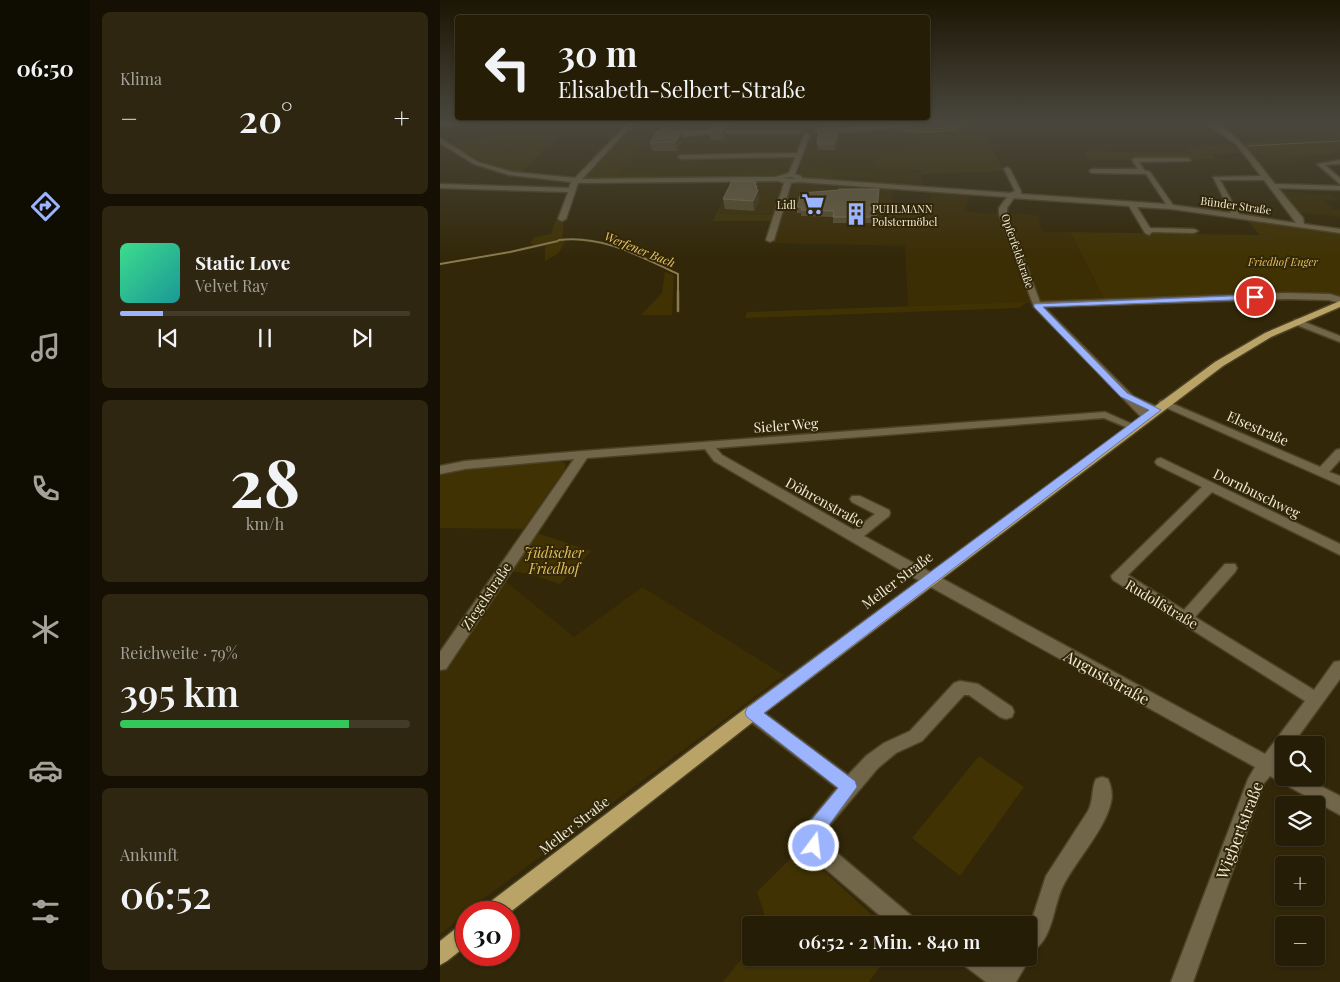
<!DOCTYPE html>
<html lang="de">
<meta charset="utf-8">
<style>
body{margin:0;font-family:"Playfair Display",serif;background:#2e2610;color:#f1f3f6;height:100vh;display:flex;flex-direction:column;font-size:19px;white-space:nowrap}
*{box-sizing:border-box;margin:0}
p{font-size:16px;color:#a4a29b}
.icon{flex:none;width:28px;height:28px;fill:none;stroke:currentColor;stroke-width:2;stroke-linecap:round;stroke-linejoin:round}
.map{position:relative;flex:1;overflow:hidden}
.panel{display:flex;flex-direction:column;gap:12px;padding:12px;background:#151003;width:350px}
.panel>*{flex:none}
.hud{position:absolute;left:15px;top:15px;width:475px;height:105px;border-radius:5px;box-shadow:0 1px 4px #0004,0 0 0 1px #423b28;background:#261d06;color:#f1f3f6;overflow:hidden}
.fabs{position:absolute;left:835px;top:736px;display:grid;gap:10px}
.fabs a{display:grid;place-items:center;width:50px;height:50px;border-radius:5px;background:#261d06;box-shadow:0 1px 4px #0004,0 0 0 1px #423b28;font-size:25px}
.speed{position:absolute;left:15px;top:901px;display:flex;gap:10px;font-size:25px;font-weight:700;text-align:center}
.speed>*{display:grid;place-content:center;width:65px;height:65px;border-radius:50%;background:#261d06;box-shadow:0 1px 4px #0004,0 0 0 1px #423b28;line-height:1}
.speed .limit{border:8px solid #d22;background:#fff;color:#111}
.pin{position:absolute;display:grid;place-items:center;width:42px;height:42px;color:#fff;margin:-21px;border:2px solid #fff;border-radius:50%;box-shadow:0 1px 5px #0007}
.me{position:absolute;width:55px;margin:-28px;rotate:15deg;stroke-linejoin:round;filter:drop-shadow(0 0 4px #0008)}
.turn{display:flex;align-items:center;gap:18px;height:105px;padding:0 20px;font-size:22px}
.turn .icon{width:65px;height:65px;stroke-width:2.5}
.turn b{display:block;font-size:35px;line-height:42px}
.big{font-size:38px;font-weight:600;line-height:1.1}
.panel .card{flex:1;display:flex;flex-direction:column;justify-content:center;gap:8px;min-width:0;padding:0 18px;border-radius:8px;background:#2e2610}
.panel .dial{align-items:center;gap:0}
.dial b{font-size:65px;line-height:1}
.song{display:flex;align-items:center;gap:15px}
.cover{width:60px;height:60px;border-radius:8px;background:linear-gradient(135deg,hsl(150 70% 55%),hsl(180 70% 35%))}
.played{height:5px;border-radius:2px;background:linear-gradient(90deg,#9cb4fd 15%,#423b28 15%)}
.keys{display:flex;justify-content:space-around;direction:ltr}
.heat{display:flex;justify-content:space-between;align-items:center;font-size:28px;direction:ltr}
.charge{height:8px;border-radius:4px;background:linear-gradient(90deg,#34c759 79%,#423b28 0)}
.trip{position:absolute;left:302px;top:916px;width:295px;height:50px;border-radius:5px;background:#261d06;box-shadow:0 1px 4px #0004,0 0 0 1px #423b28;font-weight:600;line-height:50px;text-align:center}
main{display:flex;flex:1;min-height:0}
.dock{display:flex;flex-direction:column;width:90px;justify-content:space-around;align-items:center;background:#0f0c02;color:#a4a29b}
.dock .icon{width:35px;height:35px}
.dock .selected{color:#9cb4fd}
.dock b{font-size:22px;color:#f1f3f6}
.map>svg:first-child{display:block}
.built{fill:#3b2d04}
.green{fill:#403203}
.water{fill:#5f4c13;stroke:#8a7b4e}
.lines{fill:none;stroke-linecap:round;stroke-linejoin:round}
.stream-far2{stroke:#8a7b4e;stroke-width:1}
.stream-far1{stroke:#8a7b4e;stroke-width:2}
.stream{stroke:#8a7b4e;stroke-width:2.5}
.minor-casing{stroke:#4c4225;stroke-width:3}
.major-casing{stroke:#4c4225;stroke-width:3}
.minor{fill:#71664a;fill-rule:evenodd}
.major{fill:#b9a367;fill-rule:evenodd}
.wall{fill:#5a5031}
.shaded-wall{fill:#433819}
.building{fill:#6a6043;stroke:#7f765a}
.route{fill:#9cb4fd;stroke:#6575a4}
.labels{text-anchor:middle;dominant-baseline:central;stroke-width:4;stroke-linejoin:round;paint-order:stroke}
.far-poi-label{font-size:11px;fill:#efe9d7;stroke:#322708;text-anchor:end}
.far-street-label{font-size:11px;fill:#efe9d7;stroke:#322708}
.far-park-label{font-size:11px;font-style:italic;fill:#e4c05b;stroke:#322708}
.far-water-label{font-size:12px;font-style:italic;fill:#efcb66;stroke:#322708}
.street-label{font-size:14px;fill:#efe9d7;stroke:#322708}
.park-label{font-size:14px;font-style:italic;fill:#e4c05b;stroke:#322708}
.near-street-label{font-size:16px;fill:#efe9d7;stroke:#322708}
</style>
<main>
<nav class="dock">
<b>06:50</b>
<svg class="icon selected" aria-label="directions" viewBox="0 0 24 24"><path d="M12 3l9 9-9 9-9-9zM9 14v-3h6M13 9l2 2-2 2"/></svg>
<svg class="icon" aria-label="music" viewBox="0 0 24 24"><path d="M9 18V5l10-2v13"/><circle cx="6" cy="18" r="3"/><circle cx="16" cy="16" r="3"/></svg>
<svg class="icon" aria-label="phone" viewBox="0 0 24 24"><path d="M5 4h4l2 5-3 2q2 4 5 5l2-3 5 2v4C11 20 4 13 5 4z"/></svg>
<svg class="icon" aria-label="climate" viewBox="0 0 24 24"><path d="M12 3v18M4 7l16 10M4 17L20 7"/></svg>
<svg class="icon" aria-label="car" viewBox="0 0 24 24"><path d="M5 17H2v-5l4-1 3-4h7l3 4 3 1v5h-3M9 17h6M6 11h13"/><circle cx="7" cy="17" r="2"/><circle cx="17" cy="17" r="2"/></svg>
<svg class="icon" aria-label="filters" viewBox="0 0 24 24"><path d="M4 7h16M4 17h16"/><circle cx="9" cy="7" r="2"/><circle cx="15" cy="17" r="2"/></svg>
</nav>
<section class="panel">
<div class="card"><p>Klima</p>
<div class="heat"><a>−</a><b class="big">20°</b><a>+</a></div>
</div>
<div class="card">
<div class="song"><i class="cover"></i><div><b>Static Love</b><p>Velvet Ray</p></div></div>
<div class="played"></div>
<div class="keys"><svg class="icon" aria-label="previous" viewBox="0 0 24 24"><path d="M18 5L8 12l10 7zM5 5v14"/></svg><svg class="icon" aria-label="pause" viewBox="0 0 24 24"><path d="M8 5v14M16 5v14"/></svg><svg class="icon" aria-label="next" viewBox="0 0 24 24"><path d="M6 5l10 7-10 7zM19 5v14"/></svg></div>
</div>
<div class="card dial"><b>28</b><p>km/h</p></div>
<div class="card"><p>Reichweite · 79%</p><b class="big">395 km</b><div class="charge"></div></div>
<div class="card"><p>Ankunft</p><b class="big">06:52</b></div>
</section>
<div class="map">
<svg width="900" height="982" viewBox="0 0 900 982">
<rect width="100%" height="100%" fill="#322708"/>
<g class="built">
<path d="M236,122H494L495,125L377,135L478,136L479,146L437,156L435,169L483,171L481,174L484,186L392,181L394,169L349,168L347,172L332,176L177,175L215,130L221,125Z"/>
<path d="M811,154H846L859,163H820Z"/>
<path d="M292,182L336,183L340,184L343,190L349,193H351L354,185L359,183L453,188L452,203H490V190L530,193L524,212L598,215L602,232H630L665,301L468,307L465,246L333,243L343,215L276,214Z"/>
<path d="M840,191L892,195L897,200H883L893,209L900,210V217L860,213Z"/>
<path d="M64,580L134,637L202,587L344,675L26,912L0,935V667Z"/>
</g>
<g class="green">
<path d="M50,122H135L80,173C52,167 32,158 8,141L48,137L47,133C34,134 11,139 0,136V125Z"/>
<path d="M195,122H236L221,125L215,130L178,175L331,176L347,172L336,177L327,178L140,179Z"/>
<path d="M494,122H533L544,133L564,171L481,174L483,171L479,170L435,169L437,156L479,146L478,136L375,135L386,131L494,125Z"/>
<path d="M900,133V153L861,156L863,157L850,158L846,154H811L801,142L854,139Z"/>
<path d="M791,144L801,153L772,154L776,159L648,160L644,151L752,153L746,149Z"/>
<path d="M361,167L394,169L392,181L365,178L358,175Z"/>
<path d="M276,214L335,215L333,221H273Z"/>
<path d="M807,220L900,234V296L847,295L665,301L630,232L820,235Z"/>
<path d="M115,221H124L122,238L125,242L118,254L105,261V246L81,251L80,248L94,245L90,242L95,237L111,234Z"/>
<path d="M225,272L234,275L232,315H201L222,293Z"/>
<path d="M587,302L579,308L305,318L307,312Z"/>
<path d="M118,461L125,463V469L83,529L0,528V475L33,468Z"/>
<path d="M97,533L151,551L120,584L93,575L71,571Z"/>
<path d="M539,756L584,787L520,876L472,838Z"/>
<path d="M360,849L443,925H328L317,892Z"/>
<path d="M311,947V958H446L429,982H283Z"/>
</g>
<path class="water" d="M504,122H524C520,134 474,134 462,130L503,128L507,127Z"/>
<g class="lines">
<g class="stream-far2">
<path d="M398,133L432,131"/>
<path d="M282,134H316"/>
<path d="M807,146L900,141"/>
</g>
<g class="stream-far1">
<path d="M119,240C163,235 199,256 238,274V292"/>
<path d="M0,264L70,252L118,241"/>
</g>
<path class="stream" d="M238,291V311"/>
<defs>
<g id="minor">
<path d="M189,122H195L142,179L336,177L349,173L355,157L241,159L238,157L241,155L357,153L364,135L367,133L370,135L355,174L361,176L362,178L570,193L575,191L564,169L567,167L570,169L581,191V194L726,204L706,174L652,173L649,171L652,169H698L692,160L695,158H748L751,160L750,161L699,162L704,170L710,172L733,205L791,213L773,177L821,176L796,144L764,122C790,120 820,166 835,184L900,186V190L838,188L863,218L864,224L900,229V233L731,209L697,207L710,228L754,229L758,231L754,233L712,232L709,235L705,233L689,206L574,198L567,208V214L600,302L846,293L890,294L900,297V303L889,300L846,299L604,307L693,396L720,408L721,410L720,412L716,413L706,410L713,417L707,420L703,419L594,307L559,214V208L567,197L359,182L351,183L334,240L330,242L326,240L344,183L338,181L138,183L126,219L122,221L118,219L128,192L0,188V184L129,188L131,182L69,175L34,164L0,143V138L38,162L72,172L135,178ZM351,177L356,179L343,178ZM780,180H824L856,223L799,214Z"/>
<path d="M476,124L474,127L377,133L374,131L377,129Z"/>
<path d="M238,130H358L361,132L358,134H263L234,138L225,134Z"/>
<path d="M900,160V164L885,165L900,178V184L877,164Z"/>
<path d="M857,319L900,336V342L854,324V320Z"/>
<path d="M724,400L880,467L896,450L900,449V460L889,472L900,476V485L720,405L719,403L720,401Z"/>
<path d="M665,412L699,427L693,430L664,418L276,448L282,455L414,530L435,514L412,502L410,499L412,496H420L449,510L450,513L449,516L424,536L825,754L865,701L673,580L671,576L762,487L717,465L715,462L717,459L721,458L900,544V555L772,492L688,575L744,610L785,564H795L797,568L795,572L755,617L874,690L894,662L900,661V679L852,745H844V757L840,762L844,765V778H865L900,796V815L830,776L824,783L753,982H731L808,779L815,767L469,575L274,461L265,449L147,458L6,669L0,670V652L134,459L25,469L0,474V466L25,461L143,451Z"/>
<path d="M520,681L538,684L572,707L574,712L572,717L566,719L560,717L529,695H524L482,741L456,753L438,768L383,833L384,842L474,918L477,925H451L367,853C363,843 363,833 367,824L397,788L306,718L304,713L306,708L312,706L318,708L408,775L426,756L444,743L470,731L514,683Z"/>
<path d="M662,777L668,779C671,786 673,795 671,802C666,828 635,862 623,886C613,905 613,944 589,952L588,925L593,916L606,876L648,811C654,800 651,789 656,779Z"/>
<path d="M589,956L590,958L576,982H546L525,966L522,958H549L561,966L567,958H589Z"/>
</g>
<g id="major">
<path d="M0,122H40L0,126Z"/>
<path d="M900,301V307L831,337L783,366L318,718L69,913L43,912L46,905L306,708L775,362L825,333Z"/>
<path d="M26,923V946L7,961L0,965V941L19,926Z"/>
</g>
</defs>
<use href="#minor" class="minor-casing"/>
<use href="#major" class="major-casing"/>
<use href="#minor" class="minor"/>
<use href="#major" class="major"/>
</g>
<g class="wall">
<path d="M229,122H240L241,126L240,128L230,131H242L243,139L237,151H212L210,143L221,131L227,129L226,126Z"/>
<path d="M275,122H290L291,124L289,128H275Z"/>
<path d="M379,122H401V126L379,127Z"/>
<path d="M285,128L286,136L284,140H270L269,132Z"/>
<path d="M401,133L395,150H378L377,144Z"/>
<path d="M316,182L319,200L314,211L285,209L283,199Z"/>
<path d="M439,195L436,223H393V217L361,216V213H357V207Z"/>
</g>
<g class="shaded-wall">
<path d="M240,122L241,126L240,128L227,131L226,126Z"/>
<path d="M289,122H290L291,124L289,128Z"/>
<path d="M285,128L286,136L284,140L283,132Z"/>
<path d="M400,128L401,133L395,150L394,144Z"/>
<path d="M242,131L243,139L237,151L235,142Z"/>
<path d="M316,182L319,200L314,211L313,201L315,186Z"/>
<path d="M439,189V195L436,223V217Z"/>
</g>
<g class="building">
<path d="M229,122H240L239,123L226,126Z"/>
<path d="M275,122H289L288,123H274Z"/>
<path d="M223,128L232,131H242L235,142L210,143L217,131H221Z"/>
<path d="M271,128H285L283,132H269Z"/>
<path d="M400,128L394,144H377L379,129Z"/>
<path d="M292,181L316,182L315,186H317L316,189L318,190L313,201L283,199Z"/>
<path d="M399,189H439L436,217H393L394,211L361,210L362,207H357L361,193L399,190Z"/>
</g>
<linearGradient id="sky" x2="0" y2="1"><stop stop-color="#1c1504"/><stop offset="0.47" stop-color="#49473d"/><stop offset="1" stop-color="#49473d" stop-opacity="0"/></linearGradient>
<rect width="900" height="259" fill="url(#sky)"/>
<path class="route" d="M815,295L818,296V299L603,307L687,393L721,410L324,713L415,781L417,787L383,833V846L380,852L374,855L368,852C364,843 364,833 368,824L398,788L307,717L305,713L307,708L709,410L681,397L594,307V304Z"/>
<defs>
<symbol id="supermarket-bare" viewBox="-9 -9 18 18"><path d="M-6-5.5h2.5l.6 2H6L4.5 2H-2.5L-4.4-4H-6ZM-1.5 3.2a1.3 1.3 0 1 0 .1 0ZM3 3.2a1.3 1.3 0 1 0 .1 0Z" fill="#9cb4fd" stroke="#322708" stroke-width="2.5" paint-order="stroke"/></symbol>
<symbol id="building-bare" viewBox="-9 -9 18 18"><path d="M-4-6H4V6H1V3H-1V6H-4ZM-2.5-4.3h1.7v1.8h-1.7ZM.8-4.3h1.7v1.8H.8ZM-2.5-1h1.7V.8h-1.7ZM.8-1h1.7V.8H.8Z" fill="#9cb4fd" stroke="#322708" stroke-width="2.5" paint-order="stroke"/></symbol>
</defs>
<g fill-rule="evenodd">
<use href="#supermarket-bare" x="357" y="188" width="32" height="32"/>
<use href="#building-bare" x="400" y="198" width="32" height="32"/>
</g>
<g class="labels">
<g class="far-poi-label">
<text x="356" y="204">Lidl</text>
<text x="432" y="208" text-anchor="start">PUHLMANN<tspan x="432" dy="13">Polstermöbel</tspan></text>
</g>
<g class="far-street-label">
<text transform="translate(796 205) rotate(8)">Bünder Straße</text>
<text transform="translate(578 251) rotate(71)">Opferfeldstraße</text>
</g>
<g class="far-park-label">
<text x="843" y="261">Friedhof Enger</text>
</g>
<g class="far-water-label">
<text transform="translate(200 249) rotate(22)">Werfener Bach</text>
</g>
<g class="street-label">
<text transform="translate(346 425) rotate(-4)">Sieler Weg</text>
<text transform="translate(818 428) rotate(24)">Elsestraße</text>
<text transform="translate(817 493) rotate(26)">Dornbuschweg</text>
<text transform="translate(385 502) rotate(29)">Döhrenstraße</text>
<text transform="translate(457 580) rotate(-37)">Meller Straße</text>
<text transform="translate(46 596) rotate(-56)">Ziegelstraße</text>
<text transform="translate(722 604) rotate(31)">Rudolfstraße</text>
<text transform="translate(134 825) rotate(-38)">Meller Straße</text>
</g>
<g class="park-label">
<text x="114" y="552">Jüdischer<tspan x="114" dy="16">Friedhof</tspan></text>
</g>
<g class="near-street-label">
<text transform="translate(667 677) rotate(29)">Auguststraße</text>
<text transform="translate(799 830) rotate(-69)">Wigbertstraße</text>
</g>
</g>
</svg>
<div class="fabs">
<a><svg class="icon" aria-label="search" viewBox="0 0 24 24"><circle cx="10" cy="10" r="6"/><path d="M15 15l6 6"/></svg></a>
<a><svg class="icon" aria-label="layers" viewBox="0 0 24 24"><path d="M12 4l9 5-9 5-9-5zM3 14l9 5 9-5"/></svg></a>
<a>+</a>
<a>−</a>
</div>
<div class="speed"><div class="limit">30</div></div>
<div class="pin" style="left:815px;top:297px;background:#d93025"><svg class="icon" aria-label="arrive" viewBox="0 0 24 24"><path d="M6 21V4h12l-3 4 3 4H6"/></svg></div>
<svg class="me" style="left:374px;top:846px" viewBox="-20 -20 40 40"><circle r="17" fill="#9cb4fd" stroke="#fff" stroke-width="3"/><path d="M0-11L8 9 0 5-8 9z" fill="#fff"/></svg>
<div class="trip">06:52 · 2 Min. · 840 m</div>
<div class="hud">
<div class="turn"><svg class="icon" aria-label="left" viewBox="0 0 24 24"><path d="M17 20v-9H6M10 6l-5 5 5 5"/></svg><div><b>30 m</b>Elisabeth-Selbert-Straße</div></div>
</div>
</div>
</main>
